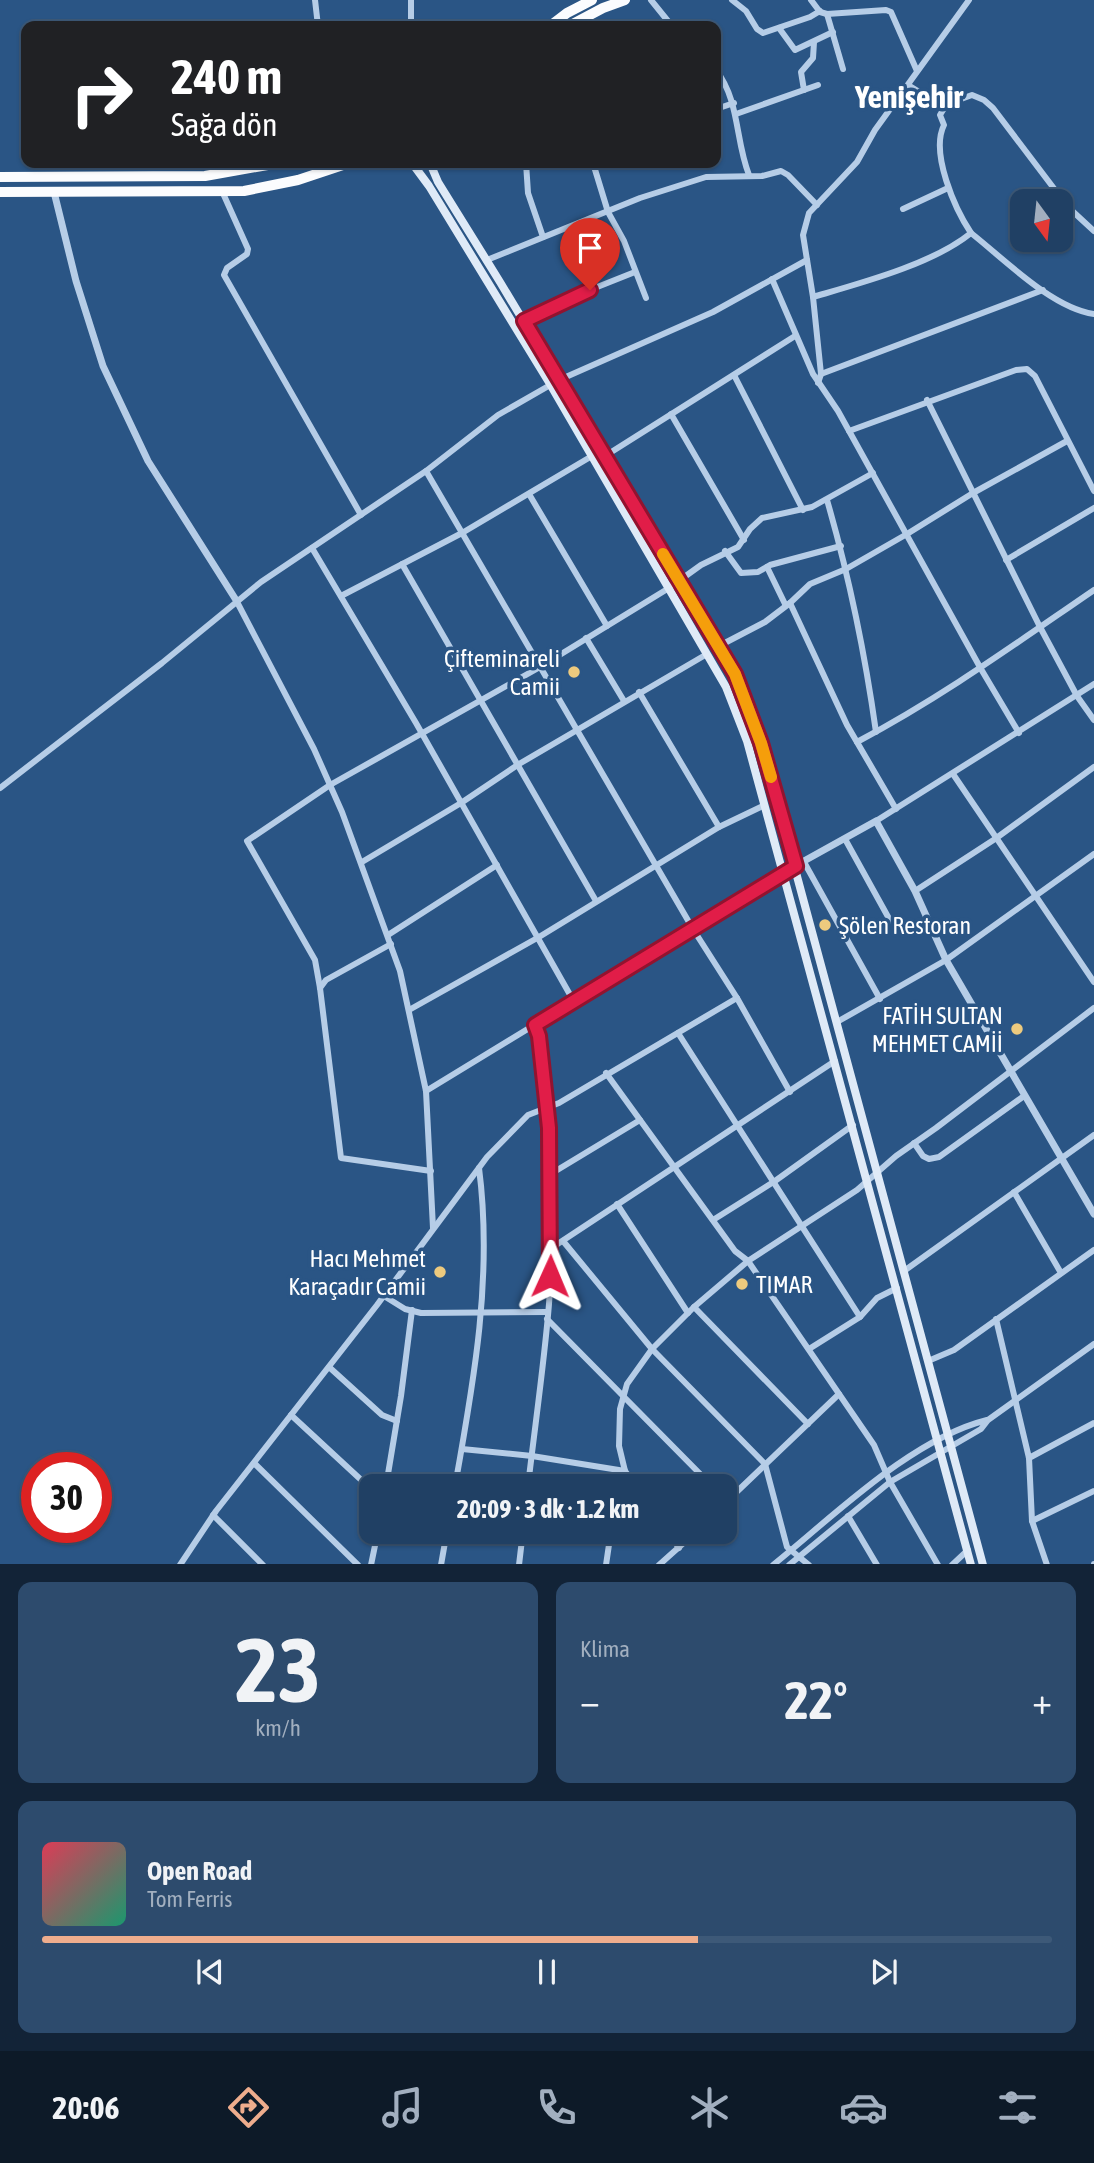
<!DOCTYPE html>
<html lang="tr">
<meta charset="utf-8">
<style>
body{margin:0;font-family:"Asap Condensed",sans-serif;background:#2d4b6d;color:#f1f3f6;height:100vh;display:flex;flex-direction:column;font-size:26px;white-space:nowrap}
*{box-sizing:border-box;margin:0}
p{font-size:23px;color:#a2afbf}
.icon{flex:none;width:38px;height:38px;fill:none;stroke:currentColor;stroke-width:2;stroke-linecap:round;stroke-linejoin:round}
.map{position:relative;height:1564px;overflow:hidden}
.side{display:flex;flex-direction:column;gap:18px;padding:18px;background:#122337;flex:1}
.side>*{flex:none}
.guide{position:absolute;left:21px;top:21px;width:700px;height:147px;border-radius:14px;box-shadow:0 2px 5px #0004,0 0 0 2px #3d5978;background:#202124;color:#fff;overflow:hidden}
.needle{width:46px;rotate:165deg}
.tools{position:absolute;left:1010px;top:189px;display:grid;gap:14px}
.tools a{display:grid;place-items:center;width:63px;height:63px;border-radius:14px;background:#204064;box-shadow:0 2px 5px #0004,0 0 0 2px #3d5978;font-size:35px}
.speed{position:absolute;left:21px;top:1452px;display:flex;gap:14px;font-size:35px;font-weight:700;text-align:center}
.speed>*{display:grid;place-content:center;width:91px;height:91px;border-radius:50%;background:#204064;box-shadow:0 2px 5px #0004,0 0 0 2px #3d5978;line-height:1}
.speed .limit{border:10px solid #d22;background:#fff;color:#111}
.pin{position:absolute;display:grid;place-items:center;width:60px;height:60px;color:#fff;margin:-72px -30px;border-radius:50% 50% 50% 0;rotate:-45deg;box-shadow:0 0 7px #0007}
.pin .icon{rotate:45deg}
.me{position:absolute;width:77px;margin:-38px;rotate:1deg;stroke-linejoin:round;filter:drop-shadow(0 0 5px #0008)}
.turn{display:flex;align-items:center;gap:24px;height:147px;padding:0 35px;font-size:32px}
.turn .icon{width:91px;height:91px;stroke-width:2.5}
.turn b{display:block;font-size:49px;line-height:60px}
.big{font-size:52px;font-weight:700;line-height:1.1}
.side .card{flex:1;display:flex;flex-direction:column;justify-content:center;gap:10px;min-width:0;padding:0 24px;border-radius:14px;background:#2d4b6d}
.side .dial{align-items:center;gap:0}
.dial b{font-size:91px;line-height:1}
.song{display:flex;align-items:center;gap:21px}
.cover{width:84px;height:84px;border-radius:10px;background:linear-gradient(135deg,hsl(350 70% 55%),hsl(160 70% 35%))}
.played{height:7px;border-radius:4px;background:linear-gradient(90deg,#eead8d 65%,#3d5978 65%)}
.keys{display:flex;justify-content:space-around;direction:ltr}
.heat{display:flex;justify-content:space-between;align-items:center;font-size:38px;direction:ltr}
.side .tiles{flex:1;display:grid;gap:18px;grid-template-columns:1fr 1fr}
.card:last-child{grid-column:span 2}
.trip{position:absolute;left:359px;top:1474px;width:378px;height:70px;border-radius:14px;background:#204064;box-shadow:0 2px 5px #0004,0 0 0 2px #3d5978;font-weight:700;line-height:70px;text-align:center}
.tab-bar{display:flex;height:112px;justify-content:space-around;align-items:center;background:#0d1a28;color:#a2afbf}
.tab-bar .icon{width:49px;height:49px}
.tab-bar .current{color:#eead8d}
.tab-bar b{font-size:32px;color:#f1f3f6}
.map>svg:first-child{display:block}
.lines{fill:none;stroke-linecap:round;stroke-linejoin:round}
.minor{stroke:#b6cde7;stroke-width:6}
.tertiary{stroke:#b6cde7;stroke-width:7}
.secondary{stroke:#dfeaf7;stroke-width:8}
.trunk{stroke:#fbfcfe;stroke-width:10}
.route-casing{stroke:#92132f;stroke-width:18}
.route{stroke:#e11d48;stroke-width:12}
.slow{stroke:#f59e0b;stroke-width:12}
.poi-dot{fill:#edca7e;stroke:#2a5585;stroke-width:2.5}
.labels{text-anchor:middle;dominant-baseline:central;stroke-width:7;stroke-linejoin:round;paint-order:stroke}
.poi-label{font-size:24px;fill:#fff;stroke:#2a5585;text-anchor:end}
.district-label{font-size:32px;font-weight:bold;fill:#fff;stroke:#2a5585}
</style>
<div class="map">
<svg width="1094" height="1565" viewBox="0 0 1094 1565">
<rect width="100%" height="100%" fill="#2a5585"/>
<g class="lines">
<g class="minor">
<path d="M315,0L318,26"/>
<path d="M411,0V26"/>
<path d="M651,0L672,26"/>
<path d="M732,0L746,11L757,29L763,33L810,17L820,11"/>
<path d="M811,0L820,12L827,14L886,10L891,12L917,71"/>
<path d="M827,14L843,69"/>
<path d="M779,28L795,50L833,32"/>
<path d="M716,70C740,101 735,140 749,175"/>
<path d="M908,85L942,106L972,95L984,100L993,108L1068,207L1094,231"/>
<path d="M804,90L801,72L813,58L814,42"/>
<path d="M946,105L940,115L944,125C930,153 955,209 971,233C1004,259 1052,308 1094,314"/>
<path d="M716,109L734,103"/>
<path d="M736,114L818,85"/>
<path d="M526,163L528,193L543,237"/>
<path d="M593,163L608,212L624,241L646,298"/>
<path d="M222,191L248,249L247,254L227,268L224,275L361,515"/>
<path d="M903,209L948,188"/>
<path d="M487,260L640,198L706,177L762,176L781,171L788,175L817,205"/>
<path d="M772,279L813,374L838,411L981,669L1019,733"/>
<path d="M813,297C861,283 933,264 971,233"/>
<path d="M524,321L567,299L635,272"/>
<path d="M821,374L1043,290"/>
<path d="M734,375L803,510"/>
<path d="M818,383L821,374L813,297L803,235L809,213L857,162L875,130L969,0"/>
<path d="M927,400L1040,627L1077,696L1094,720"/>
<path d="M671,414L744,540"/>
<path d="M849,431L1016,370L1027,369L1035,376L1094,491"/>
<path d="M605,456L795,336"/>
<path d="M426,471L693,929L737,998L790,1092"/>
<path d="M529,494L607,626"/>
<path d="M827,500C849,576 865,654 876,732"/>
<path d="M312,548L416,723L573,1000"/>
<path d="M725,551L741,573L758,572L770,565L841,546"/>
<path d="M1006,560L1094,508"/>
<path d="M402,564L596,901"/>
<path d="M767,567L785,604"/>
<path d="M341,596L462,533L592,456"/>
<path d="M236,600L314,749L342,812L400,971L426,1091L433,1228"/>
<path d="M790,603L847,725L896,809"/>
<path d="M586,638L624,701"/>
<path d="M719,646L765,622L790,603L810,584L846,569L907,534L973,493L1067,441"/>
<path d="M639,692L719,827"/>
<path d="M857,742C942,697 1015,644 1094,590"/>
<path d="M953,774L1094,982"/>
<path d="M0,788L162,663L261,582L426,471L498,415L559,380L713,312L807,260"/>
<path d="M876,821L1094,684"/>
<path d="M845,839L892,924"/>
<path d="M362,862L461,803L519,764L707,654"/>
<path d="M804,862L880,999"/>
<path d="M915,891L995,839L1094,767"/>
<path d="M388,935L497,865"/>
<path d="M320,988L326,980L391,944"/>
<path d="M409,1010L539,937L719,827L765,805"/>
<path d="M837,1022L946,960L1094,854"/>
<path d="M678,1033L860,1317"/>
<path d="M606,1073L735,1251L748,1261L874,1445L890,1482L938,1565"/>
<path d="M426,1091L795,866"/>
<path d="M914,1143L923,1156L929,1159L939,1157L1024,1096"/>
<path d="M431,1171L341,1158L320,988L315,960L247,841L330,785L540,667L669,588L701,565L738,547L750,529L762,518L812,507L873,473"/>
<path d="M549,1175L640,1120"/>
<path d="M1014,1192L1061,1273"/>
<path d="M617,1204L688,1313"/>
<path d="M713,1220L775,1181L853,1125"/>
<path d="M563,1241L652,1349L765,1464L787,1547L809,1565"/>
<path d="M550,1249L835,1061"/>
<path d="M904,1271L1094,1135"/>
<path d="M384,1296L405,1309L421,1313L548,1312"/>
<path d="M694,1307L808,1424"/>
<path d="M547,1319L712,1486"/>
<path d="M996,1319L1029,1458L1032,1521L1047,1565"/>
<path d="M809,1349L860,1317L877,1298L897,1288"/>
<path d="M928,1361L954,1350L1094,1250"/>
<path d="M329,1367L382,1415L397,1421"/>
<path d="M291,1415L371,1489"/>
<path d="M462,1449L532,1456L625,1471L621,1486"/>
<path d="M1029,1458L1094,1423"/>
<path d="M254,1463L358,1565"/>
<path d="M386,1486L401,1396L412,1310"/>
<path d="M455,1486C474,1381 493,1275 479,1168"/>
<path d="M528,1486C535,1425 544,1365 549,1304C556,1215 548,1125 539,1036L535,1025"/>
<path d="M636,1486L625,1471L619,1446L620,1409L627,1384L652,1349L694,1307L748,1261L857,1190L896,1156L936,1128L1094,1008"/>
<path d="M724,1504L839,1394"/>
<path d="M213,1515L263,1565"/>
<path d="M848,1516L877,1565"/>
<path d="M1032,1521L1094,1491"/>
<path d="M667,1531L679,1548"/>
<path d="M180,1565L216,1511L377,1305L487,1157L528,1115L559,1103L737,998"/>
<path d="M371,1565L378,1531"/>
<path d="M441,1565L447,1531"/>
<path d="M519,1565L523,1531"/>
<path d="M606,1565L611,1531"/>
<path d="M659,1565L697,1531"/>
<path d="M773,1565C834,1516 911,1439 987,1420"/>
<path d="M789,1565L890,1482L981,1429L988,1420L1094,1344"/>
<path d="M952,1565L968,1550"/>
<path d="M1094,1565V1564"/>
</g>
<g class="tertiary">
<path d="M54,192L76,281L103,366L148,461L236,600"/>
<path d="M795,866L876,821L915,891L946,960L1094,1214"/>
</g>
<g class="secondary">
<path d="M412,163L429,186L550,384L726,687L747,741L971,1565"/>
<path d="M430,163L438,182L500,282L735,674L761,743L983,1565"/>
</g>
<g class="trunk">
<path d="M550,26L567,13L592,0"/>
<path d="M569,26L603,8L625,0"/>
<path d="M0,177L205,176L279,163"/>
<path d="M0,192L244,191L298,180L349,163"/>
</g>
</g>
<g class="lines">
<defs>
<path id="route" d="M550,1276L549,1128L539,1036L535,1025L796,866L761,743L735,674L524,321L590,290"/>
</defs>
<use href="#route" class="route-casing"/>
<use href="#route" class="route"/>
<path class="slow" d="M663,554L735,674L761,743L771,777"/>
</g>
<g class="poi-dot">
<circle cx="574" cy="672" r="7"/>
<circle cx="825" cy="925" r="7"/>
<circle cx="1017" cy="1029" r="7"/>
<circle cx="440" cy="1272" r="7"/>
<circle cx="742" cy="1284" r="7"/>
</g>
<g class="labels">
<g class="poi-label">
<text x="560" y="658">Çifteminareli<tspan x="560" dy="28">Camii</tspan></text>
<text x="839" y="925" text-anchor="start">Şölen Restoran</text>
<text x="1003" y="1015">FATİH SULTAN<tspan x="1003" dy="28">MEHMET CAMİİ</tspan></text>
<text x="426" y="1258">Hacı Mehmet<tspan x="426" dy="28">Karaçadır Camii</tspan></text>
<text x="756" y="1284" text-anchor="start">TIMAR</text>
</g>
<g class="district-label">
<text x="909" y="96">Yenişehir</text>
</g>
</g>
</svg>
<div class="tools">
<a><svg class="needle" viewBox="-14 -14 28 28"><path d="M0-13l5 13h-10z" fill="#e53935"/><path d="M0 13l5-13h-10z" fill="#a2afbf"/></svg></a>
</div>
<div class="speed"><div class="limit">30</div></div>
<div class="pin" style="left:590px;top:290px;background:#d93025"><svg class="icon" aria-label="arrive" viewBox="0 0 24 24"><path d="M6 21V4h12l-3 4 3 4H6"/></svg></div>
<svg class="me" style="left:550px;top:1276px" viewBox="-20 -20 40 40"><path d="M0-17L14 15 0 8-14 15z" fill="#e11d48" stroke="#fff" stroke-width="4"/></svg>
<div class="trip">20:09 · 3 dk · 1.2 km</div>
<div class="guide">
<div class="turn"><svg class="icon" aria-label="right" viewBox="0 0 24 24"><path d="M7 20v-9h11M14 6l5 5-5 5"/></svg><div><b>240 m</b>Sağa dön</div></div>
</div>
</div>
<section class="side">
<div class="tiles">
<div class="card dial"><b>23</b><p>km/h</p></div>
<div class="card"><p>Klima</p>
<div class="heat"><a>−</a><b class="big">22°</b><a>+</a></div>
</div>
<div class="card">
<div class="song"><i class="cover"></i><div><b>Open Road</b><p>Tom Ferris</p></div></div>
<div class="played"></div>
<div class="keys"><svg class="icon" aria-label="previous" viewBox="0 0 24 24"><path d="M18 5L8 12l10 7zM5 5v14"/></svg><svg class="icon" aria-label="pause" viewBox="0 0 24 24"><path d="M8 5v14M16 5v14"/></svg><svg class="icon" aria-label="next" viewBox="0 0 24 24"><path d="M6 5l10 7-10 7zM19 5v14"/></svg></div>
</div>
</div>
</section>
<nav class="tab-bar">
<b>20:06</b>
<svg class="icon current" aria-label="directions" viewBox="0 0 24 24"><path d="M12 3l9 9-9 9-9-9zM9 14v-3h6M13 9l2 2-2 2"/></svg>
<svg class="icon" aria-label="music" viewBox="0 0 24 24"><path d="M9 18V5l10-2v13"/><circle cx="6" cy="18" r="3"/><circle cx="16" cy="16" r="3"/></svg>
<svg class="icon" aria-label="phone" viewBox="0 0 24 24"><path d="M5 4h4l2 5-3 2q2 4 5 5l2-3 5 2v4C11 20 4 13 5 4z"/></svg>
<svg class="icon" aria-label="climate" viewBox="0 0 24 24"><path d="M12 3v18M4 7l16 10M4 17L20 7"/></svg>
<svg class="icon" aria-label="car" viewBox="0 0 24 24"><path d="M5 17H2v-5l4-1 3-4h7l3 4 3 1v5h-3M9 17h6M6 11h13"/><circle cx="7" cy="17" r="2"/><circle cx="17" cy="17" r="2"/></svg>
<svg class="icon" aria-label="filters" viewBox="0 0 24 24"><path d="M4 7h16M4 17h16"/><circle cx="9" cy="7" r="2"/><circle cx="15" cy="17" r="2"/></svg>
</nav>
